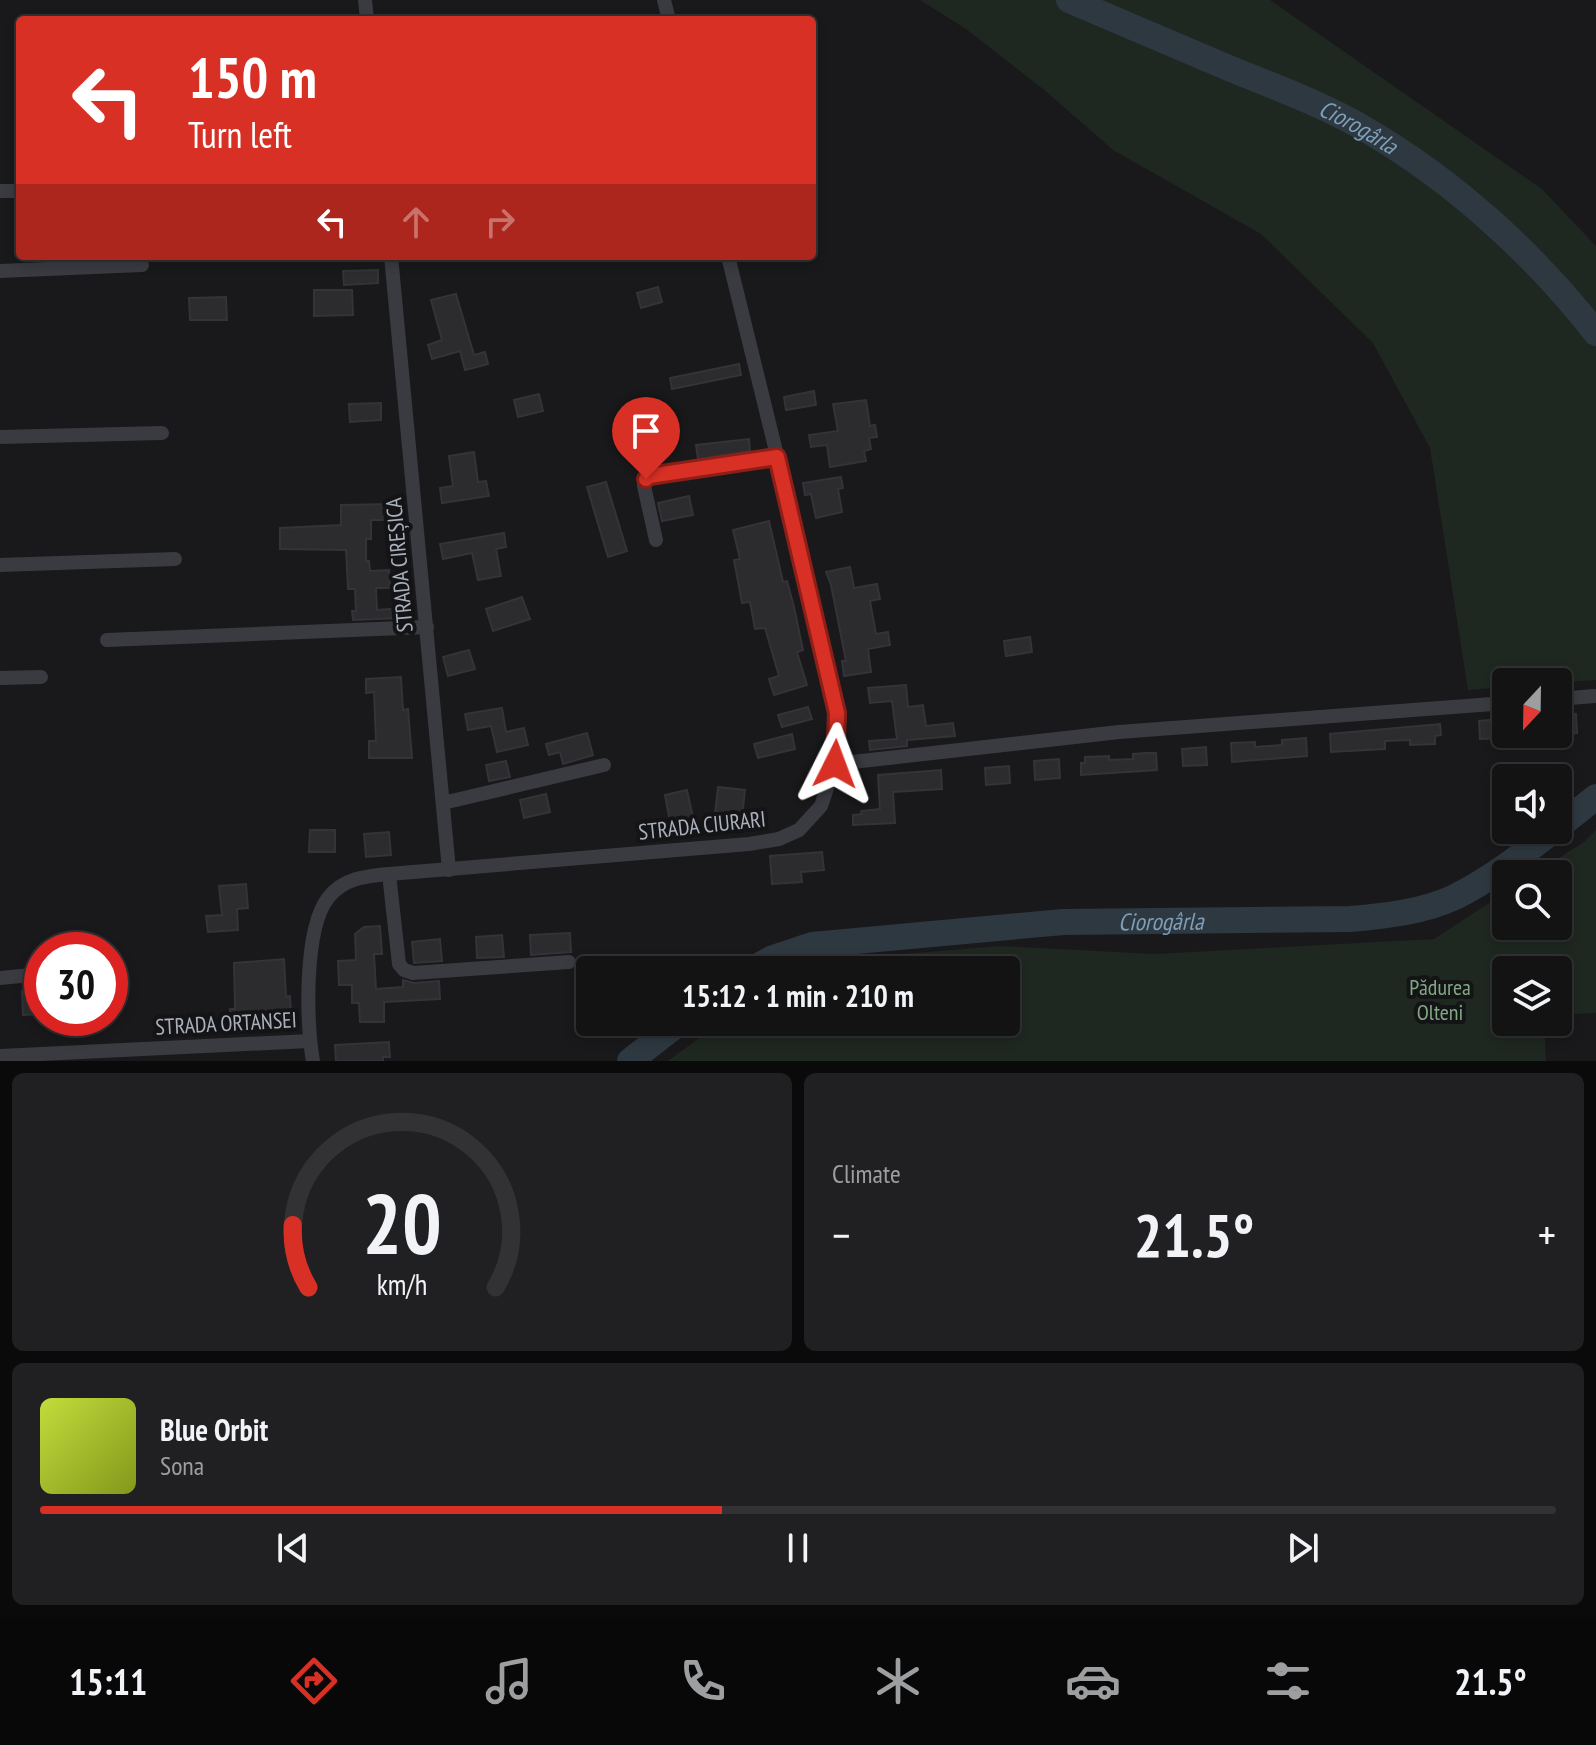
<!DOCTYPE html>
<meta charset="utf-8">
<style>
body{margin:0;font-family:"PT Sans Narrow",sans-serif;background:#202022;color:#f1f3f6;height:100vh;display:flex;flex-direction:column;font-size:30px;white-space:nowrap}
*{box-sizing:border-box;margin:0}
p{font-size:26px;color:#9d9ea0}
.icon{flex:none;width:44px;height:44px;fill:none;stroke:currentColor;stroke-width:2;stroke-linecap:round;stroke-linejoin:round}
.map{position:relative;height:1061px;overflow:hidden}
.drawer{display:flex;flex-direction:column;gap:12px;padding:12px;background:#0a0a0b;flex:1}
.drawer>*{flex:none}
.banner{position:absolute;left:16px;top:16px;width:800px;height:244px;border-radius:8px;box-shadow:0 4px 12px #0003,0 0 0 2px #323234;background:#d93025;color:#fff;overflow:hidden}
.needle{width:52px;rotate:202deg}
.buttons{position:absolute;left:1492px;top:668px;display:grid;gap:16px}
.buttons a{display:grid;place-items:center;width:80px;height:80px;border-radius:8px;background:#131314;box-shadow:0 4px 12px #0003,0 0 0 2px #323234;font-size:40px}
.speed{position:absolute;left:24px;top:932px;display:flex;gap:16px;font-size:40px;font-weight:700;text-align:center}
.speed>*{display:grid;place-content:center;width:104px;height:104px;border-radius:50%;background:#131314;box-shadow:0 4px 12px #0003,0 0 0 2px #323234;line-height:1}
.speed .limit{border:12px solid #d22;background:#fff;color:#111}
.pin{position:absolute;display:grid;place-items:center;width:68px;height:68px;color:#fff;margin:-82px -34px;border-radius:50% 50% 50% 0;rotate:-45deg;box-shadow:0 0 8px #0007}
.pin .icon{rotate:45deg}
.me{position:absolute;width:88px;margin:-44px;rotate:3deg;stroke-linejoin:round;filter:drop-shadow(0 0 6px #0008)}
.turn{display:flex;align-items:center;gap:28px;height:168px;padding:0 40px;font-size:36px}
.turn .icon{width:104px;height:104px;stroke-width:2.5}
.turn b{display:block;font-size:56px;line-height:68px}
.lanes{display:flex;align-items:center;height:76px;padding:0 40px;background:#0003;justify-content:center;gap:40px;direction:ltr}
.lanes .off{opacity:.35}
.big{font-size:60px;font-weight:600;line-height:1.1}
.drawer .widget{flex:1;display:flex;flex-direction:column;justify-content:center;gap:12px;min-width:0;padding:0 28px;border-radius:12px;background:#202022}
.drawer .dial{align-items:center;gap:0}
.dial svg{height:208px;overflow:visible;fill:none;stroke:#323234;stroke-width:7;stroke-linecap:round;text-anchor:middle}
.dial text{fill:#f1f3f6;stroke:none}
.song{display:flex;align-items:center;gap:24px}
.cover{width:96px;height:96px;border-radius:12px;background:linear-gradient(135deg,hsl(70 70% 55%),hsl(70 70% 35%))}
.played{height:8px;border-radius:4px;background:linear-gradient(90deg,#d93025 45%,#323234 45%)}
.keys{display:flex;justify-content:space-around;direction:ltr}
.heat{display:flex;justify-content:space-between;align-items:center;font-size:44px;direction:ltr}
.drawer .tiles{flex:1;display:grid;gap:12px;grid-template-columns:1fr 1fr}
.widget:last-child{grid-column:span 2}
.trip{position:absolute;left:576px;top:956px;width:444px;height:80px;border-radius:8px;background:#131314;box-shadow:0 4px 12px #0003,0 0 0 2px #323234;font-weight:600;line-height:80px;text-align:center}
.menu{display:flex;height:128px;justify-content:space-around;align-items:center;background:#080808;color:#9d9ea0}
.menu .icon{width:56px;height:56px}
.menu .on{color:#d93025}
.menu b{font-size:36px;color:#f1f3f6}
.map>svg:first-child{display:block}
.green{fill:#1e2720}
.lines{fill:none;stroke-linecap:round;stroke-linejoin:round}
.river{stroke:#2d3841;stroke-width:26}
.building{fill:#2c2c2f;stroke:#333338;stroke-width:2}
.minor{stroke:#393b41;stroke-width:14}
.route-casing{stroke:#8d1f18;stroke-width:20}
.route{stroke:#d93025;stroke-width:14}
.labels{text-anchor:middle;dominant-baseline:central;stroke-width:8;stroke-linejoin:round;paint-order:stroke}
.street-label{font-size:22px;fill:#aab0bc;stroke:#141416}
.park-label{font-size:22px;fill:#80a883;stroke:#141416}
.water-label{font-size:24px;font-style:italic;fill:#7f9eb9;stroke:#141416}
</style>
<div class="map">
<svg width="1596" height="1061" viewBox="0 0 1596 1061">
<rect width="100%" height="100%" fill="#19191b"/>
<g class="green">
<path d="M920,0H1270L1542,189L1596,246V680L1558,683L1506,682V687L1468,690L1430,448L1373,343L1261,234L1113,150L1043,89L966,29Z"/>
<path d="M1596,830V1013L1558,1015V970H1506V1022H1544L1546,1061H668L721,1022H1006V970H829L866,957L1000,946L1154,954L1434,939L1506,892V926H1558V874H1534L1584,842Z"/>
</g>
<g class="lines">
<g class="river">
<path id="s1" d="M1069,0C1123,23 1177,46 1231,69C1278,88 1327,106 1370,132C1456,183 1534,254 1596,333"/>
<path d="M1558,827L1596,797"/>
<path id="s2" d="M751,970L773,958L812,945L1063,922L1350,919C1385,916 1423,912 1455,897C1491,879 1523,854 1554,830"/>
<path d="M630,1061L680,1022"/>
</g>
</g>
<g class="building">
<path d="M378,270V283L344,285L343,271Z"/>
<path d="M658,287L662,302L641,308L637,293Z"/>
<path d="M314,290H352L353,315L314,316Z"/>
<path d="M456,294L474,355L485,352L488,364L465,370L460,351L432,359L428,345L442,340L431,300Z"/>
<path d="M226,297L227,320H190L189,298Z"/>
<path d="M739,364L741,375L672,389L670,378Z"/>
<path d="M814,391L816,405L786,410L784,397Z"/>
<path d="M539,394L543,411L518,417L514,400Z"/>
<path d="M866,400L870,426L875,425L877,437L869,438L871,449L864,451L866,461L830,467L827,445L811,447L809,435L838,431L833,404Z"/>
<path d="M381,403V420L350,422L349,404Z"/>
<path d="M650,435L654,457L634,460L631,438Z"/>
<path d="M749,439L750,451L698,459L696,445Z"/>
<path d="M474,452L478,482L486,481L489,496L442,503L440,488L453,486L449,456Z"/>
<path d="M841,477L843,488L838,489L842,512L816,518L811,494L805,495L803,483Z"/>
<path d="M606,482L627,551L608,557L587,487Z"/>
<path d="M689,496L693,515L662,521L658,503Z"/>
<path d="M390,504V520H371V539H366V561H369L370,571L389,570L390,588H376L377,610L401,608V618L353,620L352,611H356L355,589H348L346,550L280,549V528L341,525V505Z"/>
<path d="M769,521L783,582L787,581L794,607L803,650L797,652L807,685L774,695L769,679L779,676L765,628L755,629L750,602L742,603L734,560L740,559L733,530Z"/>
<path d="M504,533L506,547L496,549L501,576L478,580L472,553L443,559L440,544Z"/>
<path d="M850,567L854,588L877,584L880,599L870,601L876,634L888,632L890,645L868,649L871,672L844,676L842,661H846L831,585L826,572Z"/>
<path d="M522,597L530,619L493,631L486,609Z"/>
<path d="M1030,637L1032,652L1006,656L1004,641Z"/>
<path d="M469,650L475,669L448,676L443,657Z"/>
<path d="M401,677L403,710L408,709L412,758H369V741H376L374,692L366,693V679Z"/>
<path d="M906,685L908,707L923,705L926,726L953,723L955,736L907,740V746L870,750L869,741L897,739L892,701L870,703L868,688Z"/>
<path d="M808,707L812,719L782,727L778,715Z"/>
<path d="M502,708L506,732L524,728L528,745L497,752L491,726L468,730L465,714Z"/>
<path d="M1576,714L1577,733L1558,734V715Z"/>
<path d="M1501,719L1503,738L1480,739L1479,721Z"/>
<path d="M1440,724L1441,735L1435,736V744L1410,745V740L1385,741V749L1331,752L1330,734Z"/>
<path d="M587,733L593,755L563,764L560,752L549,755L546,744Z"/>
<path d="M792,734L795,749L758,758L754,744Z"/>
<path d="M1306,738L1307,756L1232,762L1231,743L1255,742V747L1282,745V740Z"/>
<path d="M1206,747L1207,765L1183,766L1182,749Z"/>
<path d="M1146,753H1156L1157,770L1081,775V763H1085V757L1109,756V760L1133,759V754Z"/>
<path d="M1059,759L1060,778L1035,780L1034,761Z"/>
<path d="M506,761L510,777L489,781L486,765Z"/>
<path d="M1009,766L1010,783L986,785L985,768Z"/>
<path d="M941,770L942,789L893,792L895,823L853,825V815L862,814L861,811L880,809L878,775Z"/>
<path d="M718,787L745,790L742,818L715,814Z"/>
<path d="M687,790L693,818L670,822L665,795Z"/>
<path d="M546,794L550,812L524,818L520,800Z"/>
<path d="M310,830H335V852H309Z"/>
<path d="M389,832L391,855L366,857L364,834Z"/>
<path d="M822,852L824,870L801,872L802,882L772,884L770,856Z"/>
<path d="M246,884L248,908L237,909L238,930L208,932L206,916L222,915L219,886Z"/>
<path d="M380,926L382,954H374L376,989L403,987V980L414,983L439,981L440,999L384,1002V1022H360L359,1003H352V985H339L338,961L356,960L355,934L364,927Z"/>
<path d="M570,933L571,952L531,955L530,935Z"/>
<path d="M502,935L504,957L477,958L476,937Z"/>
<path d="M440,939L442,961L414,963L412,942Z"/>
<path d="M284,959L286,997L290,996L291,1014L255,1016L256,1031L231,1032L230,1009H235L234,963Z"/>
<path d="M42,990V1014L23,1015L22,991Z"/>
<path d="M389,1042L390,1057H383V1061H336L335,1045Z"/>
</g>
<g class="lines">
<g class="minor">
<path d="M365,0L367,20"/>
<path d="M664,0L669,20"/>
<path d="M0,191H20"/>
<path d="M391,256L449,870"/>
<path d="M0,271L142,265"/>
<path d="M0,437L162,433"/>
<path d="M656,540L644,486L649,476L777,457"/>
<path d="M0,565L175,559"/>
<path d="M107,640L427,627"/>
<path d="M0,678L41,677"/>
<path d="M1558,699L1594,696"/>
<path d="M835,764L1119,732L1506,703"/>
<path d="M443,803L604,765"/>
<path d="M389,874L399,964L404,970L413,973L569,962"/>
<path d="M0,978L42,974"/>
<path d="M0,1056L309,1041"/>
<path d="M313,1061C306,1023 304,929 328,898C343,878 366,876 389,874L749,844L779,839L799,830L821,806L835,764L837,713L817,618L728,256"/>
</g>
</g>
<g class="lines">
<defs>
<path id="route" d="M646,479L649,476L777,457L837,713L835,764"/>
</defs>
<use href="#route" class="route-casing"/>
<use href="#route" class="route"/>
</g>
<g class="labels">
<g class="street-label">
<text transform="translate(399 565) rotate(-95)">STRADA CIREȘICA</text>
<text transform="translate(702 825) rotate(-6)">STRADA CIURARI</text>
<text transform="translate(226 1023) rotate(-3)">STRADA ORTANSEI</text>
</g>
<g class="park-label">
<text x="1440" y="987">Pădurea<tspan x="1440" dy="25">Olteni</tspan></text>
</g>
<g class="water-label">
<text stroke="none"><textPath href="#s1" startOffset="316">Ciorogârla</textPath></text>
<text stroke="none"><textPath href="#s2" startOffset="416">Ciorogârla</textPath></text>
</g>
</g>
</svg>
<div class="buttons">
<a><svg class="needle" viewBox="-14 -14 28 28"><path d="M0-13l5 13h-10z" fill="#e53935"/><path d="M0 13l5-13h-10z" fill="#9d9ea0"/></svg></a>
<a><svg class="icon" aria-label="sound" viewBox="0 0 24 24"><path d="M4 9h4l5-4v14l-5-4H4zM17 9q2 3 0 6"/></svg></a>
<a><svg class="icon" aria-label="search" viewBox="0 0 24 24"><circle cx="10" cy="10" r="6"/><path d="M15 15l6 6"/></svg></a>
<a><svg class="icon" aria-label="layers" viewBox="0 0 24 24"><path d="M12 4l9 5-9 5-9-5zM3 14l9 5 9-5"/></svg></a>
</div>
<div class="speed"><div class="limit">30</div></div>
<div class="pin" style="left:646px;top:479px;background:#d93025"><svg class="icon" aria-label="arrive" viewBox="0 0 24 24"><path d="M6 21V4h12l-3 4 3 4H6"/></svg></div>
<svg class="me" style="left:835px;top:764px" viewBox="-20 -20 40 40"><path d="M0-17L14 15 0 8-14 15z" fill="#d93025" stroke="#fff" stroke-width="4"/></svg>
<div class="trip">15:12 · 1 min · 210 m</div>
<div class="banner">
<div class="turn"><svg class="icon" aria-label="left" viewBox="0 0 24 24"><path d="M17 20v-9H6M10 6l-5 5 5 5"/></svg><div><b>150 m</b>Turn left</div></div>
<div class="lanes"><svg class="icon" aria-label="left" viewBox="0 0 24 24"><path d="M17 20v-9H6M10 6l-5 5 5 5"/></svg><svg class="icon off" aria-label="ahead" viewBox="0 0 24 24"><path d="M12 20V5M6 11l6-6 6 6"/></svg><svg class="icon off" aria-label="right" viewBox="0 0 24 24"><path d="M7 20v-9h11M14 6l5 5-5 5"/></svg></div>
</div>
</div>
<section class="drawer">
<div class="tiles">
<div class="widget dial"><svg viewBox="0 0 100 80">
<path d="M14 69A42 42 0 1 1 86 69"/>
<path d="M14 69A42 42 0 0 1 8 45" stroke="#d93025"/>
<text x="50" y="56" font-size="32" font-weight="700">20</text>
<text x="50" y="72" font-size="11">km/h</text>
</svg></div>
<div class="widget"><p>Climate</p>
<div class="heat"><a>−</a><b class="big">21.5°</b><a>+</a></div>
</div>
<div class="widget">
<div class="song"><i class="cover"></i><div><b>Blue Orbit</b><p>Sona</p></div></div>
<div class="played"></div>
<div class="keys"><svg class="icon" aria-label="previous" viewBox="0 0 24 24"><path d="M18 5L8 12l10 7zM5 5v14"/></svg><svg class="icon" aria-label="pause" viewBox="0 0 24 24"><path d="M8 5v14M16 5v14"/></svg><svg class="icon" aria-label="next" viewBox="0 0 24 24"><path d="M6 5l10 7-10 7zM19 5v14"/></svg></div>
</div>
</div>
</section>
<nav class="menu">
<b>15:11</b>
<svg class="icon on" aria-label="directions" viewBox="0 0 24 24"><path d="M12 3l9 9-9 9-9-9zM9 14v-3h6M13 9l2 2-2 2"/></svg>
<svg class="icon" aria-label="music" viewBox="0 0 24 24"><path d="M9 18V5l10-2v13"/><circle cx="6" cy="18" r="3"/><circle cx="16" cy="16" r="3"/></svg>
<svg class="icon" aria-label="phone" viewBox="0 0 24 24"><path d="M5 4h4l2 5-3 2q2 4 5 5l2-3 5 2v4C11 20 4 13 5 4z"/></svg>
<svg class="icon" aria-label="climate" viewBox="0 0 24 24"><path d="M12 3v18M4 7l16 10M4 17L20 7"/></svg>
<svg class="icon" aria-label="car" viewBox="0 0 24 24"><path d="M5 17H2v-5l4-1 3-4h7l3 4 3 1v5h-3M9 17h6M6 11h13"/><circle cx="7" cy="17" r="2"/><circle cx="17" cy="17" r="2"/></svg>
<svg class="icon" aria-label="filters" viewBox="0 0 24 24"><path d="M4 7h16M4 17h16"/><circle cx="9" cy="7" r="2"/><circle cx="15" cy="17" r="2"/></svg>
<b>21.5°</b>
</nav>
